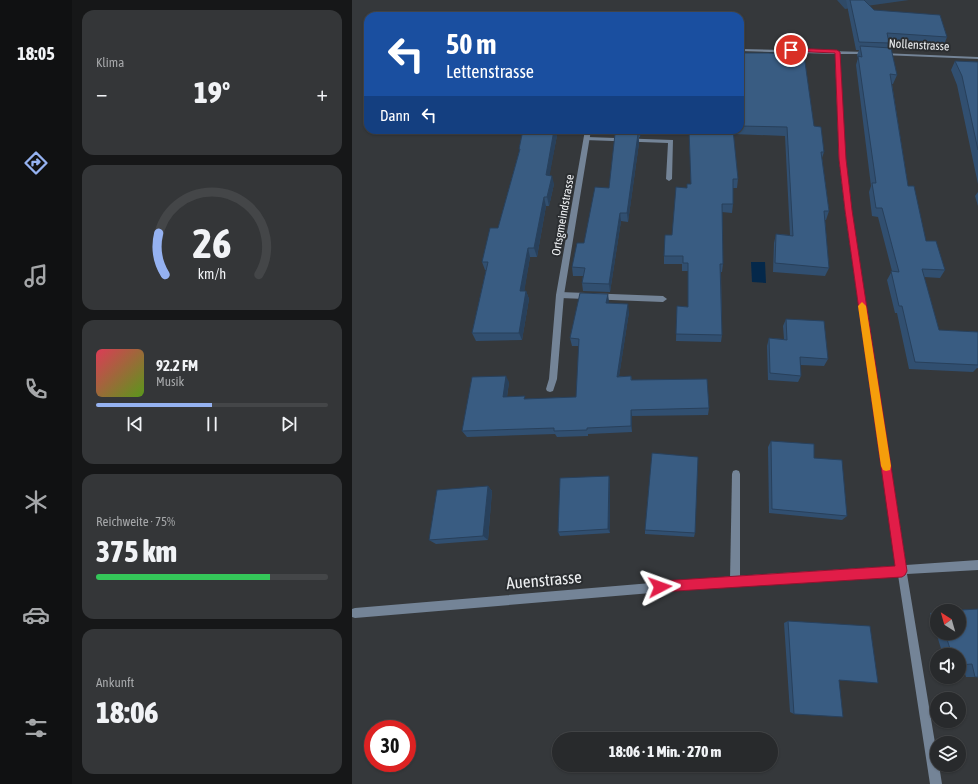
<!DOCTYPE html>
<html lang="de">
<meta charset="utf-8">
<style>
body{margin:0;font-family:"Asap Condensed",sans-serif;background:#343638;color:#f1f3f6;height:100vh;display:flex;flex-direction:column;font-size:15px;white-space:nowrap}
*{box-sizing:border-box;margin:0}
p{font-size:13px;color:#a5a7a9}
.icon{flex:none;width:22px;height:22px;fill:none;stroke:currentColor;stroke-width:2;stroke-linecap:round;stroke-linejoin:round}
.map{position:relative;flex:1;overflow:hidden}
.sheet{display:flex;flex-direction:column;gap:10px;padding:10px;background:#161718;width:280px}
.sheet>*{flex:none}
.top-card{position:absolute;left:12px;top:12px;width:380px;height:122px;border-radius:12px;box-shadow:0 1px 3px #0004,0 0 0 1px #444648;background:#1a4fa0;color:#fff;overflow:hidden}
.needle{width:26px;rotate:323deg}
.tools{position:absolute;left:578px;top:604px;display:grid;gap:8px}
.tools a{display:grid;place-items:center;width:36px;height:36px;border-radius:50%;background:#282a2c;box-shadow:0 1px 3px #0004,0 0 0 1px #444648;font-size:20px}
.speed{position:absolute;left:12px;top:720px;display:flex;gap:8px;font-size:20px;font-weight:700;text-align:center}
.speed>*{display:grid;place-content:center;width:52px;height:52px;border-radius:50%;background:#282a2c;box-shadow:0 1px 3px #0004,0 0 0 1px #444648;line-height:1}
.speed .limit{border:6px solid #d22;background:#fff;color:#111}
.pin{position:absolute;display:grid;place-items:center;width:34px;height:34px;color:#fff;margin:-17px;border:2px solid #fff;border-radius:50%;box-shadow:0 1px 4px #0007}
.me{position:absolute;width:44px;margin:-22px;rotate:86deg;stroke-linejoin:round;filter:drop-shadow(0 0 3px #0008)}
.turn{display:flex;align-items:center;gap:14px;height:84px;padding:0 16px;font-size:18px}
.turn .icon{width:52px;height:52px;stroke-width:2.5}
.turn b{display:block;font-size:28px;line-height:34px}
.then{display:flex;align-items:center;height:38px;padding:0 16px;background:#0003;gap:8px;font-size:15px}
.big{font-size:30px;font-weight:800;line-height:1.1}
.sheet .card{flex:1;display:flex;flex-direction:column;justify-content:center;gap:6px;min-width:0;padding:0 14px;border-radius:12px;background:#343638}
.sheet .dial{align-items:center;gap:0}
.dial svg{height:104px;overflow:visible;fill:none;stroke:#444648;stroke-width:7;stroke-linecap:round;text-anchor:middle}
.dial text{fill:#f1f3f6;stroke:none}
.song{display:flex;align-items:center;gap:12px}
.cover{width:48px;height:48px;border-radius:6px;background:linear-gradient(135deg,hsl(350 70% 55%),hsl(90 70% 35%))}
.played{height:4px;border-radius:2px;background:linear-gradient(90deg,#95b2f1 50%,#444648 50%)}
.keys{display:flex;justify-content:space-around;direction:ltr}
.heat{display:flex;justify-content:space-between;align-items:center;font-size:22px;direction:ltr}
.charge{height:6px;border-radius:3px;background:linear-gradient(90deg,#34c759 75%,#444648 0)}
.trip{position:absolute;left:200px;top:732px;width:226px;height:40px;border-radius:20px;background:#282a2c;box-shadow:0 1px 3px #0004,0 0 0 1px #444648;font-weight:800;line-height:40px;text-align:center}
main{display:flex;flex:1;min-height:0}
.tabs{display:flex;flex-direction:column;width:72px;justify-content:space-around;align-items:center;background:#101112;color:#a5a7a9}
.tabs .icon{width:28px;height:28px}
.tabs .on{color:#95b2f1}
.tabs b{font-size:18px;color:#f1f3f6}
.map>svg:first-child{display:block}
.green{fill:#2f4a67}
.water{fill:#04284a}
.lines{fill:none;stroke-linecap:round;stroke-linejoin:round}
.lane{fill:#748497;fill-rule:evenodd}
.street{fill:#748497;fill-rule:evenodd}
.wall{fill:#314f70}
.shaded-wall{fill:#28405b}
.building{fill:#395c82;stroke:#28405b}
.route{fill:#e11d48;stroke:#92132f}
.slow{fill:#f59e0b}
.labels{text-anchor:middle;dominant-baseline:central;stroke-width:4;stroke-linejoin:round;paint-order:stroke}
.far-street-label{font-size:12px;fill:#eceef0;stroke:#2b2e31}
.near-street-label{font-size:17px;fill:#eceef0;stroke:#2b2e31}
</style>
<main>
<nav class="tabs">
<b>18:05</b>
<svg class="icon on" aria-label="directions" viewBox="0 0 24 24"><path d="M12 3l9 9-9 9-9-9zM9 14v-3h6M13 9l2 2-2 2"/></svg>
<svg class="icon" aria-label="music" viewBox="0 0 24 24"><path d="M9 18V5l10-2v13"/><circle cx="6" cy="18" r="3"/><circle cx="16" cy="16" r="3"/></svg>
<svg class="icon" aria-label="phone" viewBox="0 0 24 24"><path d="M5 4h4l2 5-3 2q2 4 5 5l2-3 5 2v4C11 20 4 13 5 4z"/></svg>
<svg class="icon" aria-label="climate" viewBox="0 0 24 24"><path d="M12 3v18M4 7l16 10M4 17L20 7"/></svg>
<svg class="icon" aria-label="car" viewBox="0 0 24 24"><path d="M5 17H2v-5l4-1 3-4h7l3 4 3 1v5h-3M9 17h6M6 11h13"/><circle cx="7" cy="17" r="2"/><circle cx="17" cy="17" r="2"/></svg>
<svg class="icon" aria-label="filters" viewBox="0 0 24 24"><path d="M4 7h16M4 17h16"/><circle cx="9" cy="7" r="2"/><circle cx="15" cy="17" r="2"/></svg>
</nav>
<section class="sheet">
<div class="card"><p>Klima</p>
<div class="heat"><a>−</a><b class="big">19°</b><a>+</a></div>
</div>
<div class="card dial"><svg viewBox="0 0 100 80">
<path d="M14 69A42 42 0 1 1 86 69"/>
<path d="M14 69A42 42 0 0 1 9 37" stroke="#95b2f1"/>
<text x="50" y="56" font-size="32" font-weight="700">26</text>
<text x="50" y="72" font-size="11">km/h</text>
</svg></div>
<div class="card">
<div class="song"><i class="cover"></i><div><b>92.2 FM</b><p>Musik</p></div></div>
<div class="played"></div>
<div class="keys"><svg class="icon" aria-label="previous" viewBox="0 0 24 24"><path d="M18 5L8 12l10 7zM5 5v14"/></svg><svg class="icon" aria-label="pause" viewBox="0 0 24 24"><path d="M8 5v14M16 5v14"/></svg><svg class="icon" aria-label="next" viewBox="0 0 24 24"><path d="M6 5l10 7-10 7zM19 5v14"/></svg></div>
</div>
<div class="card"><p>Reichweite · 75%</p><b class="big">375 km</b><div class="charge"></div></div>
<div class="card"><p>Ankunft</p><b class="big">18:06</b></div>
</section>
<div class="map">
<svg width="626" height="784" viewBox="0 0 626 784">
<rect width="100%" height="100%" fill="#35383b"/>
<path class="green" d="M485,0H557L493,9Z"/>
<path class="water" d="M399,262H413L414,283L400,282Z"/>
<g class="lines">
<g class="lane">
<path d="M235,137L321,140L320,179L317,181L314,179L316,143L233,140V138Z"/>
<path d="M208,292L311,296L315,299L311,302L208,298L204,295Z"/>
<path d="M384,470L387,471L388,474V581L386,584L383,586L380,584L378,581L380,474L381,471Z"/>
</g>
<g class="street">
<path d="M388,49L517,52L519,53L517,54H488L493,159L499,210L554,565L626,560V570L555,574L585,755V765H587L590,784H578L546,575L383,586L3,618L0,617V609L3,608L383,576L544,566L493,210L487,159L483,54L388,51Z"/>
<path d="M529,53L626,57V59L531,55L529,54Z"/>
<path d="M233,130H239L212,295L205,379L201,391L198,392L195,391L194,389L197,379L204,295Z"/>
</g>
</g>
<g class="wall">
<path d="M494,0H512L522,10L595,37L592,45L537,42V43L536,48L545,75L541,84H540L556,186L574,241L593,270L588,278L572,277L587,330L626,332V368H625L621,372L557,369L545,313H543L535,280L540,271L526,217L520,216L517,192L519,186L504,65L506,58L505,55L507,50H504Z"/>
<path d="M388,53L462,126L472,152L470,158L477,211L474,220H473L477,268L473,276L421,272L422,243L424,234L438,235L433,136L381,134L386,179L385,188H381V204L380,213L370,212L371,264L370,272H369L370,335L369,342L324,341L325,306L336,307V271H330V264H312V256L320,235L335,188L339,184L337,130H388Z"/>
<path d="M603,61L626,62V184L605,85L599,70Z"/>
<path d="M171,130H206L197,176L202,184L197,206H194L185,257H178L172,291H174L177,299L170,340L124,341L120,333L134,270H133L130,262L146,228L167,152V149Z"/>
<path d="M264,130H289L288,137H287V143L276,222L269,221L258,292L231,291L230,283L231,276H221L220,267L232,243L257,188L264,134Z"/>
<path d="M626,192V206L623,196Z"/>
<path d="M256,294V303L277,312L267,376H279L280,380L357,408L356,415L280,416V432L236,434V436L205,437L203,434L115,437L110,431L157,382L155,397L174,399L224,397L227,346H220L218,338Z"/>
<path d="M434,319L476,359L472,366L449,365V376L446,382L416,380L415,346L417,338L432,339L431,326Z"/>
<path d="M419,441L462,458L495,516L490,520L417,513L416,447Z"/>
<path d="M257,476L258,481V533L208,536L206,532Z"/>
<path d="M136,486L140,491L136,540L84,544L77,540Z"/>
<path d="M293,530L343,533L342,537L293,534Z"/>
<path d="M626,609V677H614L607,655H591L578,613L585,612V633H607Z"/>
<path d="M436,621L526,683L487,680L442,714L438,712L432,623Z"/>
</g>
<g class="shaded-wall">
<path d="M202,130H206L196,184L194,175Z"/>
<path d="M287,130H289L288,137Z"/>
<path d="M286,134L287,143L276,222L275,213Z"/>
<path d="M200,176L202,184L197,206L195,197Z"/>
<path d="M192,197L194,206L185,257L182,248Z"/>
<path d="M268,213L269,221L258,292L257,284Z"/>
<path d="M176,248L178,257L171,299L168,291Z"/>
<path d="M174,291L177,299L170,340L167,333Z"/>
<path d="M256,294L257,301L255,310L254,303Z"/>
<path d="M276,304L277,312L266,383L265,377Z"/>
<path d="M154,376L157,382L154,403L151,397Z"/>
<path d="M279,410L280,416V432L279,426Z"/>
<path d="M257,476L258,481V533L256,529Z"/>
<path d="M136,486L140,491L136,540L131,536Z"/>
</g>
<g class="building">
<path d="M498,0H512L522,10L588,15L595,37L535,33L537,43L507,42Z"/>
<path d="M508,46L539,48L545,75L538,74L556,186H562L574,241H584L593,270L570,269L587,330L626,332V365L563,362L550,306H547L539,271L547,272L530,208H524L520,183H524L506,56L510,57Z"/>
<path d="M388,53H417L452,55L462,126L469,127L472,152H469L477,211H472L477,268L423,263L424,234L441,236L435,127L388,126Z"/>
<path d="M603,61L626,62V150L610,76Z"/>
<path d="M171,130H202L194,175L200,176L195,197H192L182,248H176L168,291H174L167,333H120L136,262H130L138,228H146L168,149H167Z"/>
<path d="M337,130H381L386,179H381V204H370L371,264H368L370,335L324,334L325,306L336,307V263H331V256H312L313,235H320L324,187L335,188V184H339Z"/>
<path d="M263,134H286L275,213H268L257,284L230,283L233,268L220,267L225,243H232L243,187L257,188Z"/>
<path d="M228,293L256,294L254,303L276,304L265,377L279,376V380L355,379L357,408L279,410V426L235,428V430L202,431V428L110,431L120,377L154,376L151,397L173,396L172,399L224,397L227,339L218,338Z"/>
<path d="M434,319L472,321L476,359L448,357L449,376L418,373L417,338L435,340Z"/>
<path d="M419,441L462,444V458L490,460L495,516L420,509Z"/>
<path d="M300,453L346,457L343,533L293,530Z"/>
<path d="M257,476L256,529L206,532L208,478Z"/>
<path d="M136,486L131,536L77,540L85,490Z"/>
<path d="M626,609V677H623L620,664L607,665V655H600L593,633H607V611H592Z"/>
<path d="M436,621L518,626L526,683L487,680L491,717L442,714Z"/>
</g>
<path class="route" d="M439,48L485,50L488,52L494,159L500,210L555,571L553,575L550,577L308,592L304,591L302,587L304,583L308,581L543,566L493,210L487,159L483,53L437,51Z"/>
<path class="slow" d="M510,302L514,306L539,466L538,470L534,471L531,470L529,466L506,306Z"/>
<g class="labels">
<g class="far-street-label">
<text transform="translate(567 45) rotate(3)">Nollenstrasse</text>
<text transform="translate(211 215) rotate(-80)">Ortsgmeindstrasse</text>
</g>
<g class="near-street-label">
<text transform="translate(192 580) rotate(-5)">Auenstrasse</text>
</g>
</g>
</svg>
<div class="tools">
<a><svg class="needle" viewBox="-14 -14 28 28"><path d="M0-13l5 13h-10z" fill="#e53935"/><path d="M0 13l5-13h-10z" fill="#a5a7a9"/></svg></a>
<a><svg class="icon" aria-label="sound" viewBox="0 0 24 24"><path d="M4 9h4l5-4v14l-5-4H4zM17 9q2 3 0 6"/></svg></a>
<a><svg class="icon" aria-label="search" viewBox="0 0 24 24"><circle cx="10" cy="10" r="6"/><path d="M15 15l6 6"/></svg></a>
<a><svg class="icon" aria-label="layers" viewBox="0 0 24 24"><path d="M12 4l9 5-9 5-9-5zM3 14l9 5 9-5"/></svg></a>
</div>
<div class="speed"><div class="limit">30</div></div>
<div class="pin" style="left:439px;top:50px;background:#d93025"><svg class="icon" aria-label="arrive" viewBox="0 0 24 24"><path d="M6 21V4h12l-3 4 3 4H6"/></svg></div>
<svg class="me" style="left:308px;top:587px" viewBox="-20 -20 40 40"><path d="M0-17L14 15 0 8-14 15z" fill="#e11d48" stroke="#fff" stroke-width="4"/></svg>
<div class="trip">18:06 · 1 Min. · 270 m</div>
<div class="top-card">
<div class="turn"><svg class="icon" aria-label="left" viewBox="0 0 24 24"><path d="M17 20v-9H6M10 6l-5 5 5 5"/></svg><div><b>50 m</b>Lettenstrasse</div></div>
<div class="then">Dann<svg class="icon" aria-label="left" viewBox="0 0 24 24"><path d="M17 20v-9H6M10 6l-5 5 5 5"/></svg></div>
</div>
</div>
</main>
